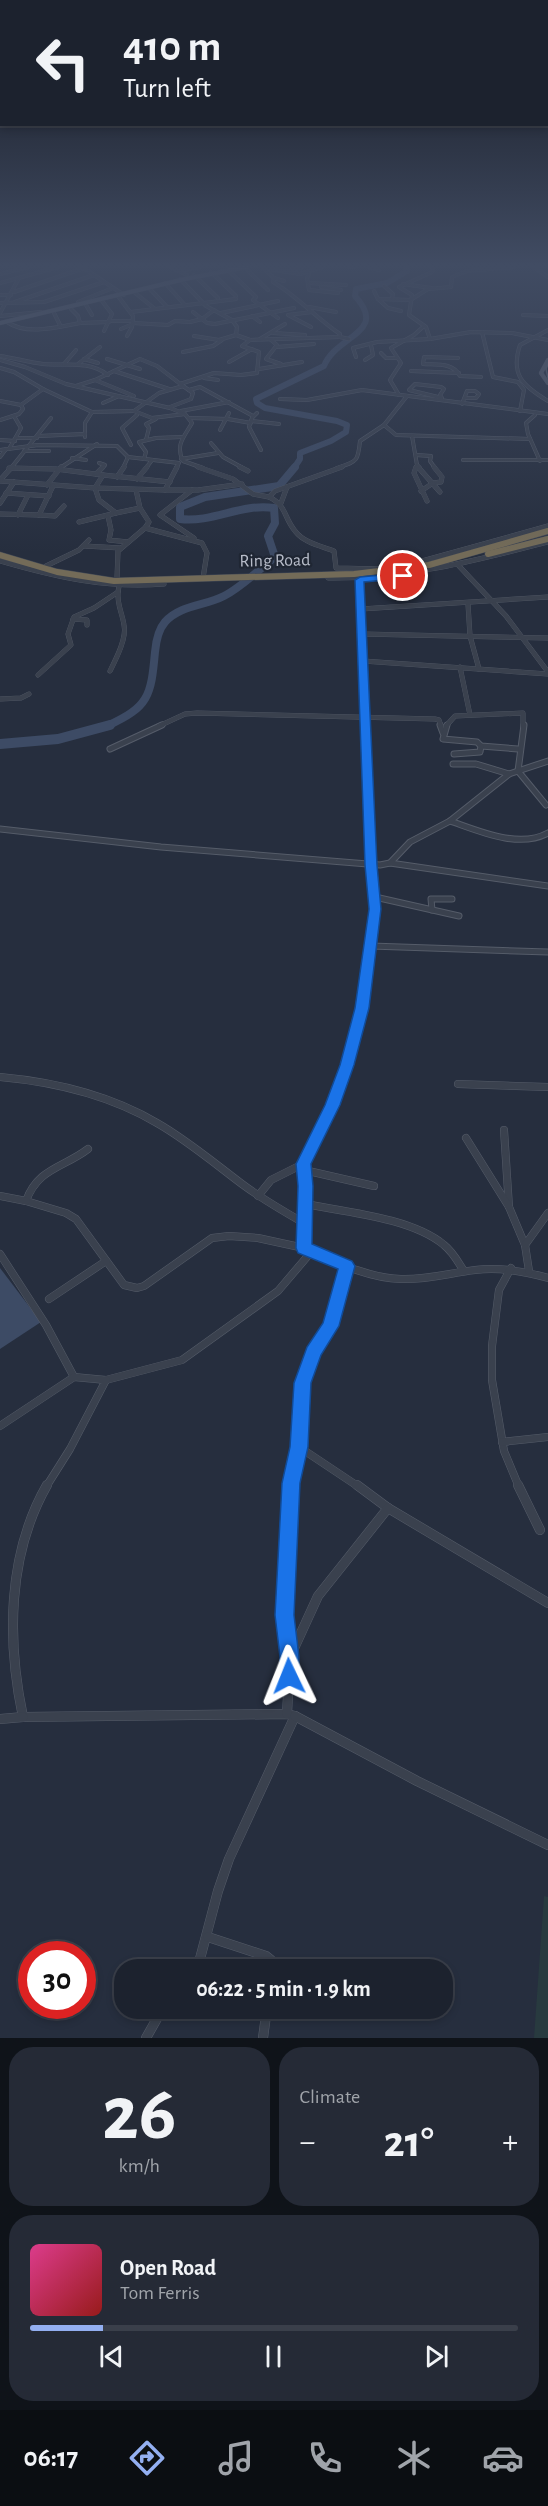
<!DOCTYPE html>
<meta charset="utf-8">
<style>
body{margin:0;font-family:"Alegreya Sans",sans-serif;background:#252a36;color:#f1f3f6;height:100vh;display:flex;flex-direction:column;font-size:22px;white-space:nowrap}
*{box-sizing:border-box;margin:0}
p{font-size:20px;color:#a0a4aa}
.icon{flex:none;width:33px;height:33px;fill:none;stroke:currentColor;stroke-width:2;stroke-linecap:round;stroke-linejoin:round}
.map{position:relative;height:2038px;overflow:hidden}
.drawer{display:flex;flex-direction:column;gap:9px;padding:9px;background:#0f1319;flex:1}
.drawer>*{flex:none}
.banner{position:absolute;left:0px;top:0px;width:549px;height:126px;box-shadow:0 3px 9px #0003,0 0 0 2px #3a3f4a;background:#1c222e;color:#f1f3f6;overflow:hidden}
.speed{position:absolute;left:18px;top:1941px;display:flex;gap:12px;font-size:30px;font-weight:700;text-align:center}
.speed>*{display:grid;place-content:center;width:78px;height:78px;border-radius:50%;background:#1c222e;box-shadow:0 3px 9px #0003,0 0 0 2px #3a3f4a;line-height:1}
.speed .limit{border:9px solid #d22;background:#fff;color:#111}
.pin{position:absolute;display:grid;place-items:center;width:51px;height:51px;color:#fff;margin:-26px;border:3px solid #fff;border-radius:50%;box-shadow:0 2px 6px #0007}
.me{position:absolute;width:66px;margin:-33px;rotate:358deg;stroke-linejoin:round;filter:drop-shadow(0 0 4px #0008)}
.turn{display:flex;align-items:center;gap:21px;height:126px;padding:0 24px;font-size:27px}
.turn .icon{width:78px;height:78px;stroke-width:2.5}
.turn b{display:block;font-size:42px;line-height:51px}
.big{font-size:45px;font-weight:600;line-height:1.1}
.drawer .tile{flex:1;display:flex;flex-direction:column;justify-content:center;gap:9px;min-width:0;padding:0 21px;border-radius:24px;background:#252a36}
.drawer .dial{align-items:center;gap:0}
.dial b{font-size:78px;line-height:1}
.song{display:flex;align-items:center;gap:18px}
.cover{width:72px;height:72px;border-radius:9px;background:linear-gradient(135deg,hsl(330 70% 55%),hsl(0 70% 35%))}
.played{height:6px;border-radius:3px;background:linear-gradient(90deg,#93aff1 15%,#3a3f4a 15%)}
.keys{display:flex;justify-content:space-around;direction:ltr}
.heat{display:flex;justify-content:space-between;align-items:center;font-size:33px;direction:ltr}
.drawer .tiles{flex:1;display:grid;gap:9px;grid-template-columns:1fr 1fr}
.tile:last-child{grid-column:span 2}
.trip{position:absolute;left:114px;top:1959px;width:339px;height:60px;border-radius:24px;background:#1c222e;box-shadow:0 3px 9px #0003,0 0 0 2px #3a3f4a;font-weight:600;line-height:60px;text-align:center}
.tabs{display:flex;height:96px;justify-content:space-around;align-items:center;background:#0b0e12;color:#a0a4aa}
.tabs .icon{width:42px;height:42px}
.tabs .on{color:#93aff1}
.tabs b{font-size:27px;color:#f1f3f6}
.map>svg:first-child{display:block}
.green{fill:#283a3f}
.water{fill:#3d4b65}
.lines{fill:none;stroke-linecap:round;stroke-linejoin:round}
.river-far2{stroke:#3d4b65;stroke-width:6}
.river-far1{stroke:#3d4b65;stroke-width:8}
.river{stroke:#3d4b65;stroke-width:10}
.minor-far4-casing{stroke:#555c69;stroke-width:4}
.minor-far3-casing{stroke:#555c69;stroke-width:5}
.minor-far2-casing{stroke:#555c69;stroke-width:7}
.minor-far1-casing{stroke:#555c69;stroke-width:8}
.minor-casing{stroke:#555c69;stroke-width:10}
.major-casing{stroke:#444a57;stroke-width:4.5}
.highway-casing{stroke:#424956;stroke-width:7}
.minor-far4{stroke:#3a414e;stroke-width:3}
.minor-far3{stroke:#3a414e;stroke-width:4.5}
.minor-far2{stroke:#3a414e;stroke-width:5}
.minor-far1{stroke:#3a414e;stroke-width:7}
.minor{stroke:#3a414e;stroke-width:9}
.major{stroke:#585f6e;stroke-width:4}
.highway{stroke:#736b58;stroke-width:6}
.tram{stroke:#5d6474;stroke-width:1.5}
.route{fill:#1a73e8;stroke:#114b97;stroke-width:1.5}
.labels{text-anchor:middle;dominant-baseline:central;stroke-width:4.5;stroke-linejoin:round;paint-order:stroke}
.far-street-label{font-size:18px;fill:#b7bcc9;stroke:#1f2633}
</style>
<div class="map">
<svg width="548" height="2038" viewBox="0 0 548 2038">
<rect width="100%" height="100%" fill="#262e3e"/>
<path class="green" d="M544,1896L548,1897V2038H534Z"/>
<path class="water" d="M0,1268L41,1322L0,1349Z"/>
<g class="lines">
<path class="river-far2" d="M294,468L300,459V453L331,441L346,432L347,425L337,421L265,408L257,403L256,399L324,366C336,335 389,333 355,296L356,289L387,283L407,271L406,267"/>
<path class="river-far1" d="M107,726C149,707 151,696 155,652C156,641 158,630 165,622C180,605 205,606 224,596C243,586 258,570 275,557L268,536L275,523L274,508C241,503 213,523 180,519V507L205,497L279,486L295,467"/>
<path class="river" d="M0,744L58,739L110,725"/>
<defs>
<g id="minor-far4">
<path d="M82,267L124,295"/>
<path d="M170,267L187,275"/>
<path d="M244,267L268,290"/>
<path d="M349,267H355"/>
<path d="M369,267L379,270"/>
<path d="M534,267L548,277"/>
<path d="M263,268L300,274L322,267"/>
<path d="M228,270L256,297L253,300L278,318"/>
<path d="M178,271L200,267"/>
<path d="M211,272L236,296"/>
<path d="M285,272L302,267"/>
<path d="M0,274L28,267"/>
<path d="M309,274L307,278L309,290L338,293"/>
<path d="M194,275L218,298"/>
<path d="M274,278L284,281"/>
<path d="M180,279L206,306L232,320L237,327L236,335"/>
<path d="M0,283L58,267"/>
<path d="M165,283L184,304"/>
<path d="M309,283L346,285"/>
<path d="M403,284L431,288"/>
<path d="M384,286L393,294L392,298"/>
<path d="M321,287L341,290"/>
<path d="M149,288L167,307"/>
<path d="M374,291L378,299L411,300"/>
<path d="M14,292L84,268"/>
<path d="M134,292L155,309"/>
<path d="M0,295H11"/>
<path d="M118,296L133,316L132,327L127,336"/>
<path d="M378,299L388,308L401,311"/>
<path d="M412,299L428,289L451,287L452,277L467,271L514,267"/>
<path d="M102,301L112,314L104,331"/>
<path d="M15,302L94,275"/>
<path d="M78,302L113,288"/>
<path d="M0,303L44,302L104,282"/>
<path d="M86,305L92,315"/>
<path d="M309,307L336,312"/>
<path d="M71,309L78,316L80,323L109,322"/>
<path d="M131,312L236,299"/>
<path d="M193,312L207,323L215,324L294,308"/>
<path d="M0,313L19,278"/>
<path d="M54,313L60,325"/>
<path d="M221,313L278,301"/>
<path d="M523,315L548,316"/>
<path d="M0,316L41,312"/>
<path d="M252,316L260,322"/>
<path d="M109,321H133"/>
<path d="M7,322C27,336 58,327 80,323"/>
<path d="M133,323L168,325L175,321L190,322L202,319L214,310"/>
<path d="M311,327L288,315L312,312"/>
<path d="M121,329L133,324"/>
<path d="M548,330L520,345C510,375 523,386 548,401"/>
<path d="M482,332L493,377L518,382L524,390L520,411"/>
<path d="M273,333L305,335"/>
<path d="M194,336L219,340L236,335L250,340L340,337V334C316,318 297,296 273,282L274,278L264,269"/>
<path d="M340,337L349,339"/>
<path d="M260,339L285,324"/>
<path d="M430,339L426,327L409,315L412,295L399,287L430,273L433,271L432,267"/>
<path d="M271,340L277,345L266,359L281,364"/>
<path d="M277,347L314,344"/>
<path d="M183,352L213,346L222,340"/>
<path d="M381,353L386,358H397"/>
<path d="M0,356C14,358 28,362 43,364C66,366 88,360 108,375"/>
<path d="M356,357L353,348L377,342L430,339L471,332L512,333L548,340"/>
<path d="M458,358L424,357L423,364C436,365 453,362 460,376L481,377"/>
<path d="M84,359L98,363"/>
<path d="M107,359L140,369"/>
<path d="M0,360L25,367L66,384L170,408L185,414L192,423C184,437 175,445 183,461L203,468"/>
<path d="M365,360L373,355L371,345"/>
<path d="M229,362L252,349"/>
<path d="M64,364L76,350"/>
<path d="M78,364L100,347"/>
<path d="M0,368L14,372L43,389"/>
<path d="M259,369L302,362"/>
<path d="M114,371L140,359L157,366L183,386"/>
<path d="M411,371L459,373"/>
<path d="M204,378L218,380"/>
<path d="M95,380L114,371L169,389"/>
<path d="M180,384L214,373L241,375L257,373L259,352L242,346L250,340"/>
<path d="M415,384L441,387L444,389L440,395L442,398L409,390Z"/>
<path d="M76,386L95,380L134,396"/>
<path d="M189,390L200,387L253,416"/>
<path d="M399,395L390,380L401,363L391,348L414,335L424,326"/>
<path d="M280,399L307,400L362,390L548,414"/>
<path d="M0,401L21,405L23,409L19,414L0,420"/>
<path d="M103,403L119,396"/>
<path d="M462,404L467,391H475L479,394L476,398H465"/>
<path d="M21,405L43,389L92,412"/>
<path d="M134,411L152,418L185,414"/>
<path d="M181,411L229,402"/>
<path d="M257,413L252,418L249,427L261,450"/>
<path d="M535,415L526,423L528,434L540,461"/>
<path d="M190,418L228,419L251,423"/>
<path d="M251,421L279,424"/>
<path d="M384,425L396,435L530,439"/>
<path d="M220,430L229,413"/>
<path d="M85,434V423L92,412L134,411L159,393L183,386L193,393L191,399L170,407"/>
<path d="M38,436L85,434V437"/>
<path d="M412,436L417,465L420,468"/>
<path d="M16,438H37"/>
<path d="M0,440L15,441"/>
<path d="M146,440L149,428L146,424L156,419"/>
<path d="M211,443L223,457L243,468"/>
<path d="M131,445L122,428L137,415"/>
<path d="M9,449L21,428L14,416"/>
<path d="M0,450L38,445L117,446L128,457L179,463L176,468"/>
<path d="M24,451H49"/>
<path d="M416,455L431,456L430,461L435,468"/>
<path d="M0,457L6,449"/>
<path d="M72,458L86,460"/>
<path d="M144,459L146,452L139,442L156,438L182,437"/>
<path d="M181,459L218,453"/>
<path d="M463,460H548"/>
<path d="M99,463L105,465L102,468"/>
<path d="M9,468H12"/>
<path d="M11,468L51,418"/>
<path d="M60,468L97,444"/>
<path d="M123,468L128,457"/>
<path d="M146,468L152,460"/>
<path d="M337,468C357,461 358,462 360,441L384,425L407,396"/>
<path d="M416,468L417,465"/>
</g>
<g id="minor-far3">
<path d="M198,467L233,479L253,494L269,497"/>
<path d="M240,467L248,471"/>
<path d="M342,467L275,491L269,497C287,506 283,516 295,531C304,543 321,546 334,551L336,568L382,569"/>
<path d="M416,467L414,473L427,501"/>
<path d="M418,467L440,492"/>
<path d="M9,468L56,469L103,475L95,488L165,490L177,467"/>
<path d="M96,474L103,467"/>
<path d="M103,475L170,482"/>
<path d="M117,477L124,467"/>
<path d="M137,479L147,467"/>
<path d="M0,480L12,467"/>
<path d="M0,481L95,488L99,500L116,513L79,522"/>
<path d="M47,485L61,467"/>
<path d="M136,490L140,508L149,522L145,528L202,543L207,553L203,578"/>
<path d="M165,490H198L242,484"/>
<path d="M192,490L160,515L194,538"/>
<path d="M421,491L433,483L441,482L442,477L434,467"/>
<path d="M6,493L49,496"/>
<path d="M0,503L14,482"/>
<path d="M281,503L287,487"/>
<path d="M116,513L140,508"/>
<path d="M0,514L39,515L53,486"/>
<path d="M18,515L28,495"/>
<path d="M39,515L55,516L64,506"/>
<path d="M108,516L111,530L109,540L128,542"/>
<path d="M84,546L121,548"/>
<path d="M0,561C55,577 107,589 164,584"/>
<path d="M46,566L79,550L89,540"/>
<path d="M404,566L548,526"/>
<path d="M459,566L506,616L548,672"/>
<path d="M117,578L118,551L145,528"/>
<path d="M328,578C404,579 475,561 548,542"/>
<path d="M360,580L366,726"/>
<path d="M468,604L470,636L479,669"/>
<path d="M361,609L548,597"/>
<path d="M73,619L87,620V625"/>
<path d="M362,634L548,638"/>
<path d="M363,661L548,674"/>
<path d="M460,667L470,715"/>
<path d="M110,671C116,659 127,638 124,625C122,612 117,605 118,592"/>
<path d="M38,675L71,645L68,634L74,617L94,608L118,592L119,586"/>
<path d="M0,699L21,698L29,694"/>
<path d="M159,726L185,714L197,713L435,719L439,720L441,726"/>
<path d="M446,726L455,716L523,713V726"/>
</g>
<g id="minor-far2">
<path d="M440,725L443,733"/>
<path d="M447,725L443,739L477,742L481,746L518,749"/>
<path d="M524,725L518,771L546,805"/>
<path d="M110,749L162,725"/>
<path d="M454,754L480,752L481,746"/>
<path d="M453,764H476L509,774"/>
<path d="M450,821C479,831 519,849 548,833"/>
<path d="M0,829L161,847L380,865L390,863L410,842L450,821L509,774L548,761"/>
<path d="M390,863L548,886"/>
<path d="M375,897L459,916"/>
<path d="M432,910L431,899H452"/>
<path d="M371,946L548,952"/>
<path d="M349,1059L362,1008L375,909L366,725"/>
</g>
<g id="minor-far1">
<path d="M0,1077C55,1082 108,1094 157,1123C187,1140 214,1163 242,1184C262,1199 283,1211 304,1223"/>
<path d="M458,1084L548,1087"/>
<path d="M504,1130L509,1207L525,1245"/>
<path d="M466,1138L509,1207"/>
<path d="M88,1149C63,1168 38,1168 26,1201L66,1213L76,1219L124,1285L137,1288L144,1286L212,1238L229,1236L258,1238L304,1248L303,1164L332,1105L349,1057"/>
<path d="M304,1170L374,1186"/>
<path d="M0,1196L26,1201"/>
<path d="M258,1196L271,1180L303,1164"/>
<path d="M305,1204C346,1212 412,1218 444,1245C453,1252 458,1262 464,1271"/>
<path d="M304,1248C334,1261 367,1278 401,1279C426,1280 450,1273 475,1270C500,1267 524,1271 548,1278"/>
<path d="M0,1254L46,1325L74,1377"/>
<path d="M511,1268L499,1290L492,1346V1380L504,1451L519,1487"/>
<path d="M529,1271L525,1245L548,1213"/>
<path d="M49,1299L106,1261"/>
<path d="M106,1380L182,1360L278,1291L312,1251"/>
<path d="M0,1426L74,1377L106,1380L70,1449L46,1487"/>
<path d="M502,1442L548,1437"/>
<path d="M299,1447L303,1382L313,1352L330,1326L347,1266"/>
<path d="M291,1487L299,1447L359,1487"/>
</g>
<g id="minor">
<path d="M47,1485C7,1555 7,1641 23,1717L287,1714L295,1716L229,1859L218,1891L197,1970"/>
<path d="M357,1485L388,1508L548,1603"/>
<path d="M518,1485L540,1530"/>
<path d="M290,1657L318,1596L388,1508"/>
<path d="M287,1714L290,1657L285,1615L291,1485"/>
<path d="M295,1716L417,1781L548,1845"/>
<path d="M0,1719L23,1717"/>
<path d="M208,1937L266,1956L271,1960L272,1970"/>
<path d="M146,2038L163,2008"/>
<path d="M263,2038L267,2008"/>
</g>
<g id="major">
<path d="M0,323L185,279L247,267"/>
<path d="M548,360L541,373L548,383"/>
</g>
<g id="highway">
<path d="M488,554L548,539"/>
<path d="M0,555L57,572L114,581L354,574L429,565L548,531"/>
</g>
</defs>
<use href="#minor-far4" class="minor-far4-casing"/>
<use href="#minor-far3" class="minor-far3-casing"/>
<use href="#minor-far2" class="minor-far2-casing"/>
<use href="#minor-far1" class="minor-far1-casing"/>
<use href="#minor" class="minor-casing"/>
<use href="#major" class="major-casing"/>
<use href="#highway" class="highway-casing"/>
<use href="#minor-far4" class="minor-far4"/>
<use href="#minor-far3" class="minor-far3"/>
<use href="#minor-far2" class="minor-far2"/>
<use href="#minor-far1" class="minor-far1"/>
<use href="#minor" class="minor"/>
<use href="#major" class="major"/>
<use href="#highway" class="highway"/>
<path class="tram" d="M548,364L546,369L548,378"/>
</g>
<linearGradient id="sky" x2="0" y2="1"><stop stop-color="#151922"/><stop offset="0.48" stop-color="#414c63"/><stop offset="1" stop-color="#414c63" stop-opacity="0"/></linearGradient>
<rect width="548" height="552" fill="url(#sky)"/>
<path class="route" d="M403,573L407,574V578L364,582L377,865L381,909L369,1008L354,1065L340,1105L311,1164L313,1186L312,1244L352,1261L355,1266L339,1326L321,1355L311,1383L308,1447L300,1483L294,1615L299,1657V1676L296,1683L289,1686L282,1683L279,1676L280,1657L275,1615L282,1483L290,1447L294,1383L307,1347L323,1323L338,1269L298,1253L296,1248L298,1186L296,1164L325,1105L340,1065L355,1008L369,909L365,865L355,580L360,577Z"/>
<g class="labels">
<g class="far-street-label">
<text transform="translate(275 561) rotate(-1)">Ring Road</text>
</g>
</g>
</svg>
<div class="speed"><div class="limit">30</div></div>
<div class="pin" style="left:403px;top:576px;background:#d93025"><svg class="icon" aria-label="arrive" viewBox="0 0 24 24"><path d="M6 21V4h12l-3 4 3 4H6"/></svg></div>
<svg class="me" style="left:289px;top:1676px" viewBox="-20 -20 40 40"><path d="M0-17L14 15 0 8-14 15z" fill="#1a73e8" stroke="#fff" stroke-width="4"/></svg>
<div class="trip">06:22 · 5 min · 1.9 km</div>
<div class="banner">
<div class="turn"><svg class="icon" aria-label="left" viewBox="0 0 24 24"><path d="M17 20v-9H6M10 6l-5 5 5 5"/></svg><div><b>410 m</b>Turn left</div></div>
</div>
</div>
<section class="drawer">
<div class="tiles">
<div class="tile dial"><b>26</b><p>km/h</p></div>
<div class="tile"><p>Climate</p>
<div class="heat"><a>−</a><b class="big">21°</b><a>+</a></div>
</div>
<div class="tile">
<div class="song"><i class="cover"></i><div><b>Open Road</b><p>Tom Ferris</p></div></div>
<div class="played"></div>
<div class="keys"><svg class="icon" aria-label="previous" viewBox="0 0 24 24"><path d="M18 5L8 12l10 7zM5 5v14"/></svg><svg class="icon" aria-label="pause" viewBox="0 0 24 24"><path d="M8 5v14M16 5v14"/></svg><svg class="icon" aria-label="next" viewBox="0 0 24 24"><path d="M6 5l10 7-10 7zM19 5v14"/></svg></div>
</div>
</div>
</section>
<nav class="tabs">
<b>06:17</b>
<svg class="icon on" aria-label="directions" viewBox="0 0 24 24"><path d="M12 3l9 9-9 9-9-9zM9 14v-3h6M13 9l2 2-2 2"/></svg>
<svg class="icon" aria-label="music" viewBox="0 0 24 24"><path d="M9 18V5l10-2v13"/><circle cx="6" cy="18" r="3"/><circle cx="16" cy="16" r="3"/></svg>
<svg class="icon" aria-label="phone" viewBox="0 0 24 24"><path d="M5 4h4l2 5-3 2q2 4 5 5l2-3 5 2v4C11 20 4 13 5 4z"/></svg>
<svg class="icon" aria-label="climate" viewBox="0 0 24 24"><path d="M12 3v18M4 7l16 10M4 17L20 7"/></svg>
<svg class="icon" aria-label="car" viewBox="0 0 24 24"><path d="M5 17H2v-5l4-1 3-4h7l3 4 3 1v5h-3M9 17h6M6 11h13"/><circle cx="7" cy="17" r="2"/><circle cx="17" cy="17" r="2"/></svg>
</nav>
